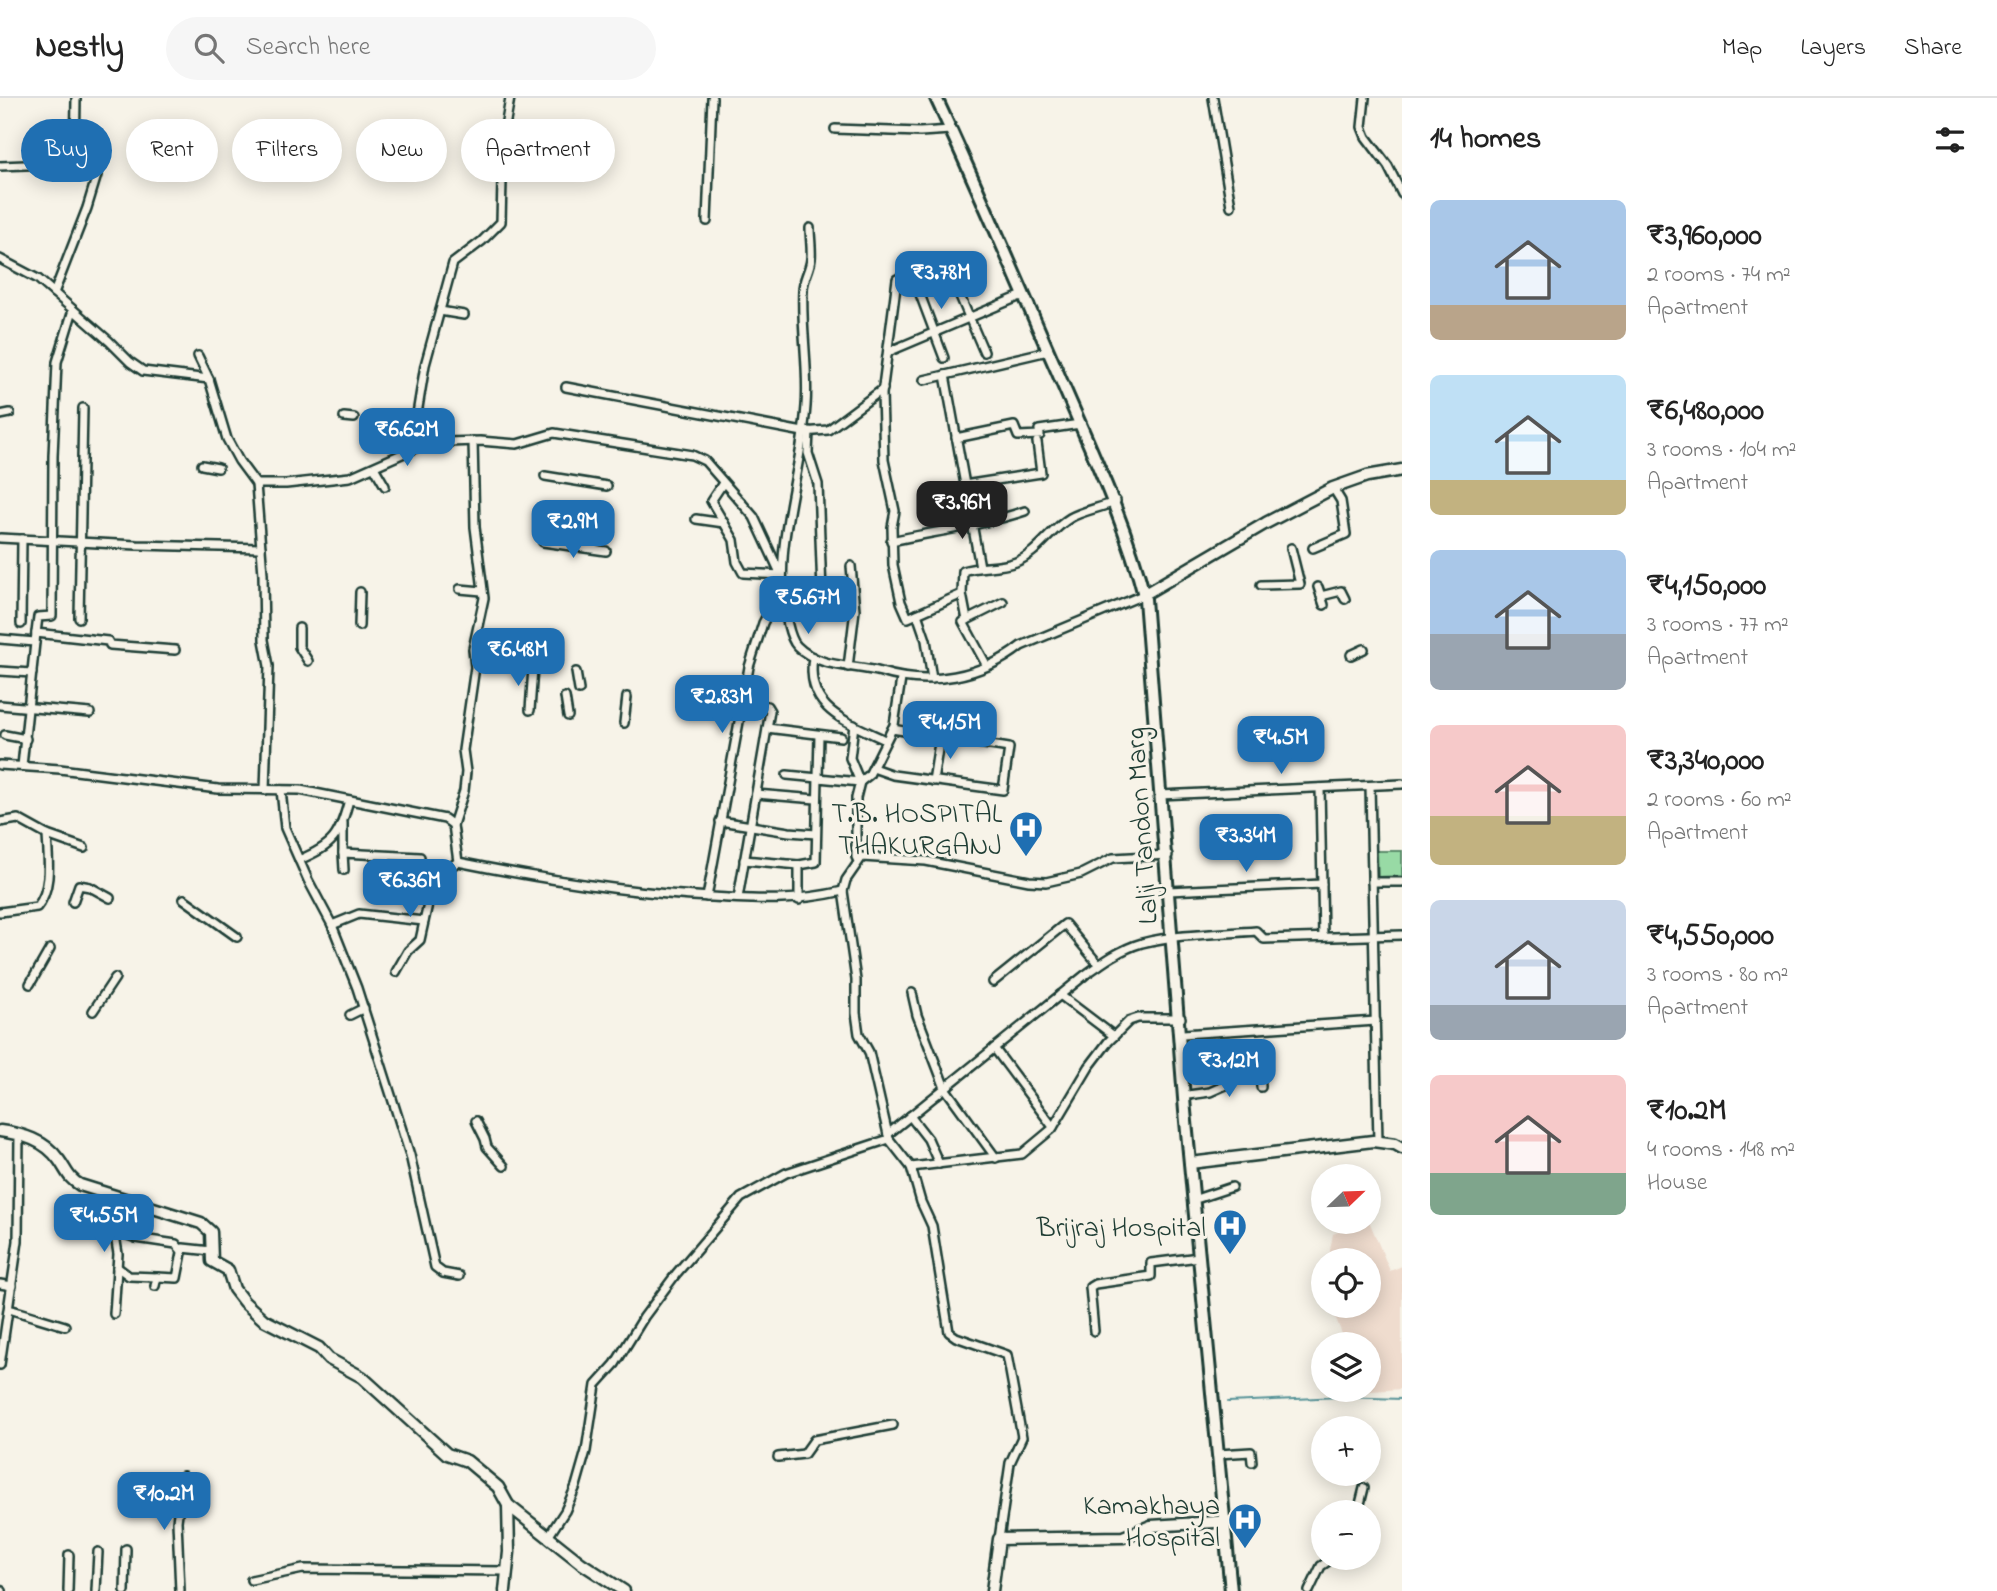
<!DOCTYPE html>
<html lang="en">
<head>
<meta charset="utf-8">
<style>
  :root { --surface:#fff; --page:#f6f6f6; --text:#222; --muted:#767676; --line:#e0e0e0; --accent:#1f6fb2 }
  body { margin:0; font-family:"Indie Flower",sans-serif; background:var(--page); color:var(--text); height:100vh; display:flex; flex-direction:column; font-size:26px; white-space:nowrap }
  * { box-sizing:border-box; margin:0 }
  p { font-size:23px; color:var(--muted) }
  .icon { flex:none; width:38px; height:38px; fill:none; stroke:currentColor; stroke-width:2; stroke-linecap:round; stroke-linejoin:round }
  .map { position:relative; flex:1; overflow:hidden }
  .details { display:flex; flex-direction:column; background:var(--surface); width:595px }
  .details>* { flex:none }
  .banner { position:absolute; left:21px; top:21px; width:665px; height:63px; display:flex; gap:14px }
  .needle { width:46px; rotate:67deg }
  .tools { position:absolute; left:1311px; top:1066px; display:grid; gap:14px }
  .tools a { display:grid; place-items:center; width:70px; height:70px; border-radius:50%; background:var(--surface); box-shadow:0 4px 18px #0003; font-size:35px }
  .price { position:absolute; translate:-50% -60px; padding:0 16px; border-radius:14px; background:var(--accent); color:#fff; font-size:23px; line-height:46px; filter:drop-shadow(0 2px 4px #0008) }
  .price::after { content:''; position:absolute; left:50%; top:42px; width:21px; height:16px; margin-left:-10px; background:inherit; clip-path:polygon(0 0,100% 0,50% 100%) }
  .price.active { background:#222; color:#fff }
  ul { padding:0; list-style:none }
  li { display:flex; align-items:center; gap:21px; height:175px; padding:0 28px }
  li span { display:grid; place-items:center; flex:none; width:196px; height:140px; border-radius:10px; color:#555 }
  li>.icon { margin-inline-start:auto }
  span .icon { width:84px; height:84px; fill:#fffc; stroke-width:1 }
  li b { font-size:30px }
  h2 { display:flex; justify-content:space-between; align-items:center; height:84px; padding:0 28px; font-size:30px }
  .chip { padding:0 24px; border-radius:32px; background:var(--surface); box-shadow:0 4px 18px #0003; font-size:24px; line-height:63px }
  .chip.active { background:var(--accent); color:#fff }
  header { display:flex; align-items:center; gap:42px; box-sizing:border-box; height:98px; padding:0 35px; background:var(--surface); border-bottom:2px solid var(--line) }
  header strong { font-size:33px }
  nav { display:flex; gap:38px; margin-inline-start:auto; font-size:24px }
  .search { width:490px; height:63px; background:var(--page); display:flex; align-items:center; gap:18px; box-sizing:border-box; padding:0 24px; border-radius:38px; color:var(--muted); font-size:26px }
  main { display:flex; flex:1; min-height:0 }
  .map>svg:first-child { display:block }
</style>
</head>
<body>
<header>
<strong>Nestly</strong>
<div class="search"><svg class="icon" aria-label="search" viewBox="0 0 24 24"><circle cx="10" cy="10" r="6"/><path d="M15 15l6 6"/></svg>Search here</div>
<nav><a>Map</a><a>Layers</a><a>Share</a></nav>
</header>
<main>
<div class="map">
<svg width="1402" height="1493" viewBox="0 0 1402 1493">
  <rect width="100%" height="100%" fill="#f7f3e8"/>
  <filter id="ink" filterUnits="userSpaceOnUse"><feTurbulence type="fractalNoise" baseFrequency=".0143" numOctaves="2"/><feDisplacementMap in="SourceGraphic" scale="14" xChannelSelector="R" yChannelSelector="G"/><feConvolveMatrix kernelMatrix="1 2 1 2 8 2 1 2 1" color-interpolation-filters="sRGB"/></filter>
  <g filter="url(#ink)">
    <path fill="#efdcce" d="M1369,1123L1390,1173L1402,1168V1291L1356,1294V1292H1368V1246H1346L1331,1208H1368V1162H1331L1330,1152L1333,1136Z"/>
    <path fill="#98daa5" stroke="#5c8c6c" stroke-width="2" d="M1377,753H1402V778L1378,779Z"/>
    <g fill="none" stroke-linecap="round" stroke-linejoin="round">
      <path stroke="#599499" stroke-width="2" d="M1228,1304L1340,1299L1402,1301"/>
      <g stroke="#1f3d34" stroke-width="12">
        <g id="street">
          <path d="M1213,0L1231,108"/>
          <path d="M1365,0L1362,29L1366,39L1388,68L1402,96"/>
          <path d="M835,31L920,34L951,32"/>
          <path d="M75,65L76,0"/>
          <path d="M0,68L101,64L87,110L54,195"/>
          <path d="M707,123L712,0"/>
          <path d="M810,130C810,140 812,151 811,161C810,172 803,181 803,192C801,231 809,269 806,308C801,381 771,451 787,523C789,531 791,542 797,548C820,571 852,566 881,574C929,589 982,579 1021,548L1143,497"/>
          <path d="M0,161L38,181L109,243L130,264L143,273L209,281L227,341L239,363L256,386L263,476L264,542L269,568L265,692"/>
          <path d="M912,175L944,260"/>
          <path d="M440,213L464,217"/>
          <path d="M888,254L1023,197"/>
          <path d="M198,258L209,281"/>
          <path d="M945,277L980,469"/>
          <path d="M924,282L1048,253"/>
          <path d="M566,289L803,334L828,332L883,291"/>
          <path d="M0,317L10,315"/>
          <path d="M344,319L354,320"/>
          <path d="M809,333L808,355L818,386L822,494"/>
          <path d="M956,340L1014,328L1018,338L1040,337L1039,332L1080,326"/>
          <path d="M420,348L417,316L425,267L453,165L482,143L501,124L503,41L510,0"/>
          <path d="M202,367L218,370"/>
          <path d="M374,369L385,388"/>
          <path d="M545,378L607,388"/>
          <path d="M256,386H286L350,379L420,348L446,344L480,343L517,346L554,335L692,357L705,363L754,419L781,477L743,475L737,464L734,442L711,403L723,385"/>
          <path d="M964,387L1041,375L1037,344"/>
          <path d="M545,412L610,423"/>
          <path d="M696,421L724,425"/>
          <path d="M0,440L137,447L261,450"/>
          <path d="M891,443C937,433 980,428 1025,413"/>
          <path d="M543,444L606,453"/>
          <path d="M1313,450L1346,436L1341,403L1333,390"/>
          <path d="M1261,487L1300,486L1291,450"/>
          <path d="M1318,489L1324,507"/>
          <path d="M460,491L482,493"/>
          <path d="M962,496L908,520L901,504L893,467L892,429L895,413L884,362L882,296L897,181L945,163L984,254"/>
          <path d="M1321,498L1341,493L1345,501"/>
          <path d="M917,516L926,542L932,581"/>
          <path d="M79,520L83,310"/>
          <path d="M967,522L962,496L963,473C980,467 998,471 1016,464C1038,455 1050,432 1070,420C1084,412 1102,410 1116,403"/>
          <path d="M21,526L22,441"/>
          <path d="M359,528L360,494"/>
          <path d="M299,530V549L308,563"/>
          <path d="M36,535L38,519L52,518L53,358L57,264L73,212"/>
          <path d="M0,541L35,544"/>
          <path d="M1351,557L1364,551"/>
          <path d="M813,559C805,612 846,623 885,642"/>
          <path d="M987,568L963,524L1003,504"/>
          <path d="M848,569L855,512L851,468"/>
          <path d="M0,573L32,575"/>
          <path d="M576,574L579,592"/>
          <path d="M565,599L568,618"/>
          <path d="M0,607L90,615"/>
          <path d="M530,612L533,570"/>
          <path d="M624,625L627,599"/>
          <path d="M854,627L850,660L860,684"/>
          <path d="M767,630L841,639"/>
          <path d="M5,637L26,641"/>
          <path d="M0,667L60,671L218,691L300,692L445,721L453,727L458,764C542,781 626,795 711,799C759,802 796,804 843,793"/>
          <path d="M22,668L36,535L108,543L110,547L175,552"/>
          <path d="M873,670L893,677L1003,692L1009,650L892,631"/>
          <path d="M787,677L860,684"/>
          <path d="M933,683L940,639"/>
          <path d="M1370,688L1378,1044"/>
          <path d="M1320,690L1323,839"/>
          <path d="M281,692L285,730L308,782L332,827L357,890L410,1057L435,1169L443,1175L459,1178"/>
          <path d="M756,696L816,701"/>
          <path d="M1160,697L1402,686"/>
          <path d="M720,723L789,734L816,736"/>
          <path d="M0,724L18,721L47,737L84,750"/>
          <path d="M343,725V755"/>
          <path d="M453,727L464,693L466,674L463,652L475,569L473,551L484,500L475,429L473,343"/>
          <path d="M1168,757L1113,760L1081,776L1046,784L1029,783L926,763L862,759L846,782L843,793L856,882V915L859,936L869,954L889,1041L911,1069L1022,1056L1052,1031L1089,969L1108,944L1129,923L1138,920H1181"/>
          <path d="M299,762C334,747 339,739 349,702"/>
          <path d="M744,762L799,767"/>
          <path d="M858,763L856,759V700L860,684L869,677L894,627L901,581"/>
          <path d="M344,772L343,755L420,759L419,770L450,769L458,764"/>
          <path d="M1372,784H1402"/>
          <path d="M1168,793L1322,786"/>
          <path d="M707,799L749,569L763,525L773,506L782,501"/>
          <path d="M738,800L770,613L767,608L743,603"/>
          <path d="M184,801L237,839"/>
          <path d="M799,802V767L816,764L819,637"/>
          <path d="M73,804L79,787L90,789L110,800"/>
          <path d="M0,814L37,809C53,790 48,760 47,737"/>
          <path d="M332,827L359,816L424,823"/>
          <path d="M396,874L408,853L420,842L436,770"/>
          <path d="M993,884L1065,826L1099,867"/>
          <path d="M30,886L50,851"/>
          <path d="M912,895L917,917L945,990L996,1060"/>
          <path d="M1060,897L1114,938"/>
          <path d="M93,913L115,880"/>
          <path d="M350,917L364,910"/>
          <path d="M1183,936L1376,923"/>
          <path d="M994,950L1053,1029"/>
          <path d="M1259,957L1261,989"/>
          <path d="M1188,997L1210,994L1228,986L1231,971L1260,969"/>
          <path d="M910,1018L928,1041L939,1066"/>
          <path d="M476,1023L485,1041L487,1049L504,1068"/>
          <path d="M888,1036L1085,877C1103,864 1121,851 1142,845C1178,836 1219,836 1256,833L1264,841L1402,837"/>
          <path d="M911,1069L921,1104L932,1128L949,1234L956,1239L1007,1257L1022,1339L1010,1365L999,1441"/>
          <path d="M1199,1100L1232,1089"/>
          <path d="M115,1119H124L125,1136L136,1140L176,1146L181,1152"/>
          <path d="M117,1169L129,1178L157,1179"/>
          <path d="M0,1186L12,1188"/>
          <path d="M155,1188L157,1179L177,1180L183,1150L211,1153"/>
          <path d="M9,1211L65,1228"/>
          <path d="M114,1216L118,1156L115,1137V1097"/>
          <path d="M1094,1233L1090,1189L1095,1186L1151,1178V1165L1199,1159"/>
          <path d="M0,1267L18,1143L19,1036"/>
          <path d="M1218,1356L1251,1354L1252,1364"/>
          <path d="M778,1359L804,1356L814,1342L893,1327"/>
          <path d="M1358,1414L1364,1390"/>
          <path d="M548,1439L565,1413L576,1388L586,1353L596,1287L615,1266L644,1219L676,1176L741,1100L786,1075L889,1041"/>
          <path d="M251,1482L303,1471L507,1473"/>
          <path d="M0,1492L2,1493"/>
          <path d="M68,1493L69,1457"/>
          <path d="M96,1493L98,1454"/>
          <path d="M125,1493L126,1451"/>
          <path d="M180,1493L177,1423L183,1378"/>
          <path d="M1309,1493L1321,1468L1333,1460"/>
        </g>
      </g>
      <g stroke="#1f3d34" stroke-width="15">
        <g id="secondary">
          <path d="M1143,497L1266,425L1333,390L1367,378L1402,372"/>
          <path d="M0,1033C22,1036 45,1042 59,1062C67,1073 68,1080 80,1087L201,1125L211,1134L212,1163L228,1172L234,1191L244,1204L264,1222L319,1250L329,1261L362,1279L447,1356L467,1363L498,1389L508,1407L581,1465L624,1493"/>
          <path d="M1190,1065L1373,1043L1395,1046L1402,1050"/>
          <path d="M505,1493L509,1454L508,1407"/>
          <path d="M992,1493L999,1441L1123,1439L1151,1428L1231,1423"/>
        </g>
      </g>
      <g stroke="#1f3d34" stroke-width="16">
        <path id="primary" d="M936,0C978,90 1017,182 1057,273C1089,348 1125,422 1145,501L1185,1013L1231,1493"/>
      </g>
      <use href="#street" stroke="#f7f3e8" stroke-width="7"/>
      <use href="#secondary" stroke="#f7f3e8" stroke-width="10"/>
      <use href="#primary" stroke="#f7f3e8" stroke-width="10"/>
    </g>
  </g>
  <defs>
    <g id="hospital-pin" transform="scale(1.75)"><path d="M0 17L-7.5 6A9.5 9.5 0 1 1 7.5 6Z" fill="#1f6fb2" stroke="#f7f3e8"/><path d="M-5-5h3v3.5h4V-5h3V5h-3V1.5h-4V5h-3Z" fill="#fff"/></g>
  </defs>
  <g fill-rule="evenodd">
    <use href="#hospital-pin" x="1026" y="730"/>
    <use href="#hospital-pin" x="1230" y="1128"/>
    <use href="#hospital-pin" x="1245" y="1422"/>
  </g>
  <g text-anchor="middle" stroke-width="6" stroke-linejoin="round" paint-order="stroke">
    <g font-size="28" fill="#1f3d34" stroke="#f7f3e8" text-anchor="end">
      <text x="1002" y="724">T.B. HOSPITAL<tspan x="1002" dy="32">THAKURGANJ</tspan></text>
      <text x="1206" y="1138">Brijraj Hospital</text>
      <text x="1220" y="1416">Kamakhaya<tspan x="1220" dy="32">Hospital</tspan></text>
    </g>
    <g font-size="28" fill="#1f3d34" stroke="#f7f3e8">
      <text transform="translate(1140 728) rotate(-94)" y="10">Lalji Tandon Marg</text>
    </g>
  </g>
</svg>
<div class="tools">
<a><svg class="needle" viewBox="-14 -14 28 28"><path d="M0-13l5 13h-10z" fill="#e53935"/><path d="M0 13l5-13h-10z" fill="#767676"/></svg></a>
<a><svg class="icon" aria-label="locate" viewBox="0 0 24 24"><circle cx="12" cy="12" r="6"/><path d="M12 2v4M12 18v4M2 12h4M18 12h4"/></svg></a>
<a><svg class="icon" aria-label="layers" viewBox="0 0 24 24"><path d="M12 4l9 5-9 5-9-5zM3 14l9 5 9-5"/></svg></a>
<a>+</a>
<a>−</a>
</div>
<b class="price" style="left:941px;top:213px">₹3.78M</b>
<b class="price" style="left:407px;top:370px">₹6.62M</b>
<b class="price active" style="left:962px;top:443px">₹3.96M</b>
<b class="price" style="left:573px;top:462px">₹2.9M</b>
<b class="price" style="left:808px;top:538px">₹5.67M</b>
<b class="price" style="left:518px;top:590px">₹6.48M</b>
<b class="price" style="left:722px;top:637px">₹2.83M</b>
<b class="price" style="left:950px;top:663px">₹4.15M</b>
<b class="price" style="left:1281px;top:678px">₹4.5M</b>
<b class="price" style="left:1246px;top:776px">₹3.34M</b>
<b class="price" style="left:410px;top:821px">₹6.36M</b>
<b class="price" style="left:1229px;top:1001px">₹3.12M</b>
<b class="price" style="left:104px;top:1156px">₹4.55M</b>
<b class="price" style="left:164px;top:1434px">₹10.2M</b>
<div class="banner">
<a class="chip active">Buy</a>
<a class="chip">Rent</a>
<a class="chip">Filters</a>
<a class="chip">New</a>
<a class="chip">Apartment</a>
</div>
</div>
<section class="details">
<h2>14 homes<svg class="icon" aria-label="filters" viewBox="0 0 24 24"><path d="M4 7h16M4 17h16"/><circle cx="9" cy="7" r="2"/><circle cx="15" cy="17" r="2"/></svg></h2>
<ul>
<li><span style="background:linear-gradient(#a9c7e8 75%,#b9a48a 0)"><svg class="icon" aria-label="home" viewBox="0 0 24 24"><path d="M3 11l9-7 9 7M6 9v11h12V9"/></svg></span><div><b>₹3,960,000</b><p>2 rooms · 74 m²</p><p>Apartment</p></div></li>
<li><span style="background:linear-gradient(#bfe0f5 75%,#c2b280 0)"><svg class="icon" aria-label="home" viewBox="0 0 24 24"><path d="M3 11l9-7 9 7M6 9v11h12V9"/></svg></span><div><b>₹6,480,000</b><p>3 rooms · 104 m²</p><p>Apartment</p></div></li>
<li><span style="background:linear-gradient(#a9c7e8 60%,#9aa5b1 0)"><svg class="icon" aria-label="home" viewBox="0 0 24 24"><path d="M3 11l9-7 9 7M6 9v11h12V9"/></svg></span><div><b>₹4,150,000</b><p>3 rooms · 77 m²</p><p>Apartment</p></div></li>
<li><span style="background:linear-gradient(#f6c9c9 65%,#c2b280 0)"><svg class="icon" aria-label="home" viewBox="0 0 24 24"><path d="M3 11l9-7 9 7M6 9v11h12V9"/></svg></span><div><b>₹3,340,000</b><p>2 rooms · 60 m²</p><p>Apartment</p></div></li>
<li><span style="background:linear-gradient(#c9d6e8 75%,#9aa5b1 0)"><svg class="icon" aria-label="home" viewBox="0 0 24 24"><path d="M3 11l9-7 9 7M6 9v11h12V9"/></svg></span><div><b>₹4,550,000</b><p>3 rooms · 80 m²</p><p>Apartment</p></div></li>
<li><span style="background:linear-gradient(#f6c9c9 70%,#7fa58c 0)"><svg class="icon" aria-label="home" viewBox="0 0 24 24"><path d="M3 11l9-7 9 7M6 9v11h12V9"/></svg></span><div><b>₹10.2M</b><p>4 rooms · 148 m²</p><p>House</p></div></li>
</ul>
</section>
</main>
</body>
</html>
